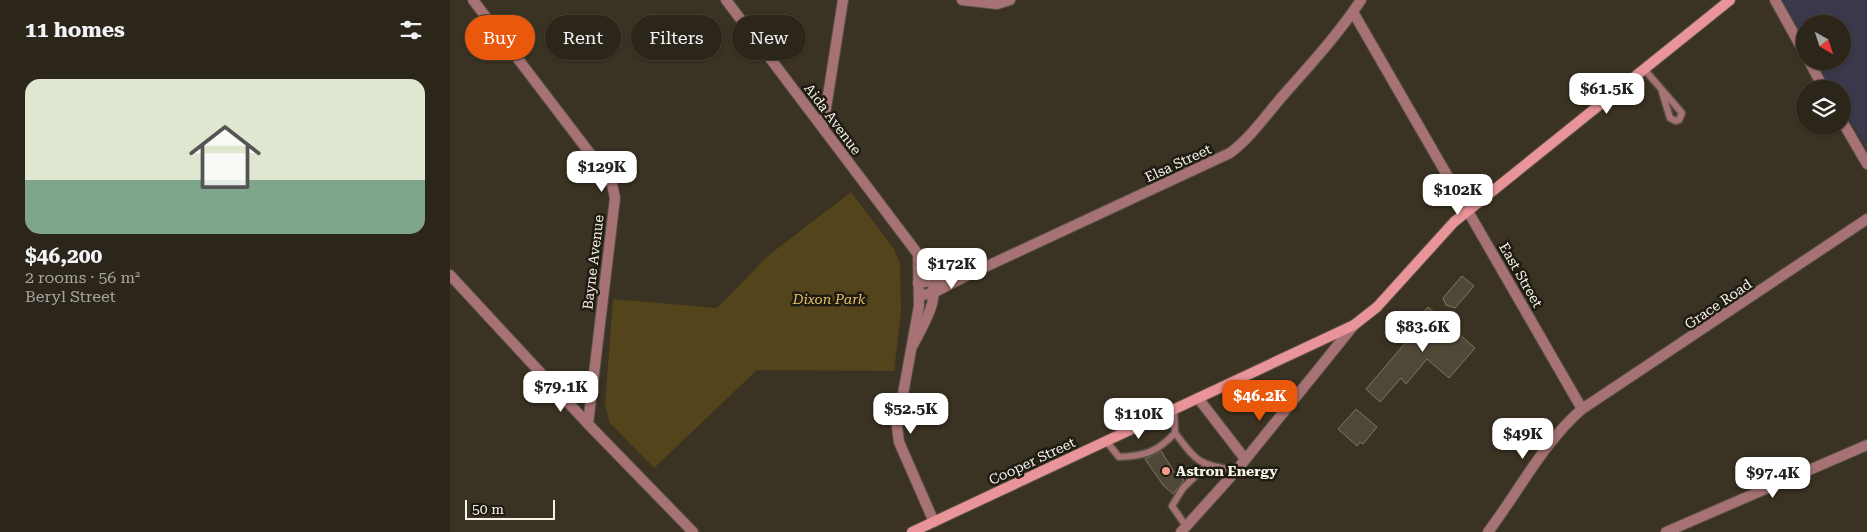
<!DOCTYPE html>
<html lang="en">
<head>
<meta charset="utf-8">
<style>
  :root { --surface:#2c261a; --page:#342e23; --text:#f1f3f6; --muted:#a6a5a2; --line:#484339; --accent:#ea580c }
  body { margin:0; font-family:"Roboto Serif",serif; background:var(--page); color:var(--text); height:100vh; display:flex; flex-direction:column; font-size:19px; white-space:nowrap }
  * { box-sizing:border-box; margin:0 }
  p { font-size:16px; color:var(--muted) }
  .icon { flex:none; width:28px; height:28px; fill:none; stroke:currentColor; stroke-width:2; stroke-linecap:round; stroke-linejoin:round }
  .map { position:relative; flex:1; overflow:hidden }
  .panel { display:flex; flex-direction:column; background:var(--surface); width:450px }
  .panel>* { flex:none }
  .guide { position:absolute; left:15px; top:15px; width:475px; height:45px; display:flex; gap:10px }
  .needle { width:32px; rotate:141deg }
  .controls { position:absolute; left:1346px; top:15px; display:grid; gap:10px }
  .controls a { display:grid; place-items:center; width:55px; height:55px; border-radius:50%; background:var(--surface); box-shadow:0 1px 4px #0004,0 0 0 1px var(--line); font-size:25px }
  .scale { position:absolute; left:15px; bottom:12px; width:90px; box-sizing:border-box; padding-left:5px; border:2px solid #f8f3e9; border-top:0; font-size:14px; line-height:18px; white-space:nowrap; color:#f8f3e9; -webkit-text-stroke:4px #1e1b13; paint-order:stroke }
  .price { position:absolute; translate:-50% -42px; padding:0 11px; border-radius:10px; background:#fff; color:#222; font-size:16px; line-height:32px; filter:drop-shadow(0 1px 2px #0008) }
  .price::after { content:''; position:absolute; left:50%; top:30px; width:15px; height:11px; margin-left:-8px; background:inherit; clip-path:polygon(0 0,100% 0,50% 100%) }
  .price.on { background:var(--accent); color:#fff }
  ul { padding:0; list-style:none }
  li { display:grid; align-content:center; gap:10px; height:265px; padding:0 25px }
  li span { display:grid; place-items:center; height:155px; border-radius:15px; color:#555 }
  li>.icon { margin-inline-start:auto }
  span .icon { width:90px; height:90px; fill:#fffc; stroke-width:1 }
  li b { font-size:21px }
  h2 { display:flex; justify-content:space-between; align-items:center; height:60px; padding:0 25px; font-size:21px }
  .chip { padding:0 18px; border-radius:22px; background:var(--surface); box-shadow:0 1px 4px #0004,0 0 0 1px var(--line); font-size:18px; line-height:45px }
  .chip.on { background:var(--accent); color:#fff }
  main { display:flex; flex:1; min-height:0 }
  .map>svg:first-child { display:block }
</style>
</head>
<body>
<main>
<section class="panel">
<h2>11 homes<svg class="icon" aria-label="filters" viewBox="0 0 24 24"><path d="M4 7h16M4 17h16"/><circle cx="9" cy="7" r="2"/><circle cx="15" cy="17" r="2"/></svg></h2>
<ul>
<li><span style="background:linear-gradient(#dfe7d0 65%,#7fa58c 0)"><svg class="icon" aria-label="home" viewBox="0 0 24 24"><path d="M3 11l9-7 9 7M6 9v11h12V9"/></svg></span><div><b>$46,200</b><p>2 rooms · 56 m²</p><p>Beryl Street</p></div></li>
</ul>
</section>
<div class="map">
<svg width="1417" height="532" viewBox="0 0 1417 532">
  <rect width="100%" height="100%" fill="#3a3222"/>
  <path fill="#3a384a" d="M1328,0H1417V150L1393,109L1392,89H1381L1365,61H1392V24H1355V45Z"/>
  <path fill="#54441c" d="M401,192L444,249L450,263L451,313L444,371L307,370L204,468L160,423L155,406L163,299L267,308L319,255Z"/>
  <g fill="#504837" stroke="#807865">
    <path d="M1012,276L1024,286L1005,308L996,305L993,298Z"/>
    <path d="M978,307L1025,348L999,378L977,359L956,384L951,378L930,402L916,389L957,341L952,337Z"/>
    <path d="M906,409L927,427L913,444L910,442L907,446L888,429Z"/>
    <path d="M711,451L725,473L734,480L723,494L713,485L695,459Z"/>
  </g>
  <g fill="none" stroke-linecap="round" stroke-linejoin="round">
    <g stroke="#585142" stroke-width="9">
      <g id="lane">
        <path d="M1194,69L1232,113L1229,120L1226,121L1220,118L1212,92"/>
        <path d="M725,433C749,464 747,463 786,471"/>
        <path d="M656,441L669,457C695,456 707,452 725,433L724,409"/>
        <path d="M736,526L722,506L733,488L757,465"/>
      </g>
    </g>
    <g stroke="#585142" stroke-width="12">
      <g id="street">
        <path d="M23,0L155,173L162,184L165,198L138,424"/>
        <path d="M276,0L480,270C491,300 476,319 463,345"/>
        <path d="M512,0L547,4L560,0"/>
        <path d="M1325,0L1355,54"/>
        <path d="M903,12L1132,409"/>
        <path d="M1359,61L1374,89"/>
        <path d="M1392,121L1417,164"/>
        <path d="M373,127L393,0"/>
        <path d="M468,255L469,306L447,427L449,442L484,522"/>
        <path d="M0,275L138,424L243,532"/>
        <path d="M468,283L512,276"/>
        <path d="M470,296L485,292L518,275L780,153C799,139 814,118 830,99C858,67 887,36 911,0"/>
        <path d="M748,398L795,459"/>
        <path d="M731,532L786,471L904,325"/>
        <path d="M1038,532C1069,491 1093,443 1132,409L1417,219"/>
        <path d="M1216,532L1417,445"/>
      </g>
    </g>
    <g stroke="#585142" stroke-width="12">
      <path id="secondary" d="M462,532L904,325L927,307L1004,222L1280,0"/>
    </g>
    <use href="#lane" stroke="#a77275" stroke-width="6"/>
    <use href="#street" stroke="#a77275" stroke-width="10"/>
    <use href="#secondary" stroke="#e89499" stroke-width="10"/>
  </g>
  <circle fill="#f49d8d" stroke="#1e1b13" stroke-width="2" cx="716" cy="471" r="5"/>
  <g text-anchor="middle" stroke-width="5" stroke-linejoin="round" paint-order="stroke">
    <g font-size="14" fill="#f8f3e9" stroke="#1e1b13">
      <text transform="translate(383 119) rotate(53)" y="5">Aida Avenue</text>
      <text transform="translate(728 163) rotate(-25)" y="5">Elsa Street</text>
      <text transform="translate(143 262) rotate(-83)" y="5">Bayne Avenue</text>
      <text transform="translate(1071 275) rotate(60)" y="5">East Street</text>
      <text transform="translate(1268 304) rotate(-34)" y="5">Grace Road</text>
      <text transform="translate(582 461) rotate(-25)" y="5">Cooper Street</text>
    </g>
    <g font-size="14" font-style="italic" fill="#e7c064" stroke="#1e1b13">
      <text x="379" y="304">Dixon Park</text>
    </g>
    <g font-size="14" font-weight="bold" fill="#f8f3e9" stroke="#1e1b13" text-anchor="start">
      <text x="726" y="476">Astron Energy</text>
    </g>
  </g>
</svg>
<div class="controls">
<a><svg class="needle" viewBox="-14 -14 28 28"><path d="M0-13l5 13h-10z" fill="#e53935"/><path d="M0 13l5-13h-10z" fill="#a6a5a2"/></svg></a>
<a><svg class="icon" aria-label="layers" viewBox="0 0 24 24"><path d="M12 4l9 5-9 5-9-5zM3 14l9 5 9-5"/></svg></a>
</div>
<div class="scale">50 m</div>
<b class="price" style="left:1157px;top:115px">$61.5K</b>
<b class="price" style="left:152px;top:193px">$129K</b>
<b class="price" style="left:1008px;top:216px">$102K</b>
<b class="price" style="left:502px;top:290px">$172K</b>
<b class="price" style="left:973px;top:353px">$83.6K</b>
<b class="price" style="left:111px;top:413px">$79.1K</b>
<b class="price on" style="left:810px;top:422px">$46.2K</b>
<b class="price" style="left:461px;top:435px">$52.5K</b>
<b class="price" style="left:689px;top:440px">$110K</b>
<b class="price" style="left:1073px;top:460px">$49K</b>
<b class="price" style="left:1323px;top:499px">$97.4K</b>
<div class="guide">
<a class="chip on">Buy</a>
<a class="chip">Rent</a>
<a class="chip">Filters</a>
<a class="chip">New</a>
</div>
</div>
</main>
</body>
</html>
